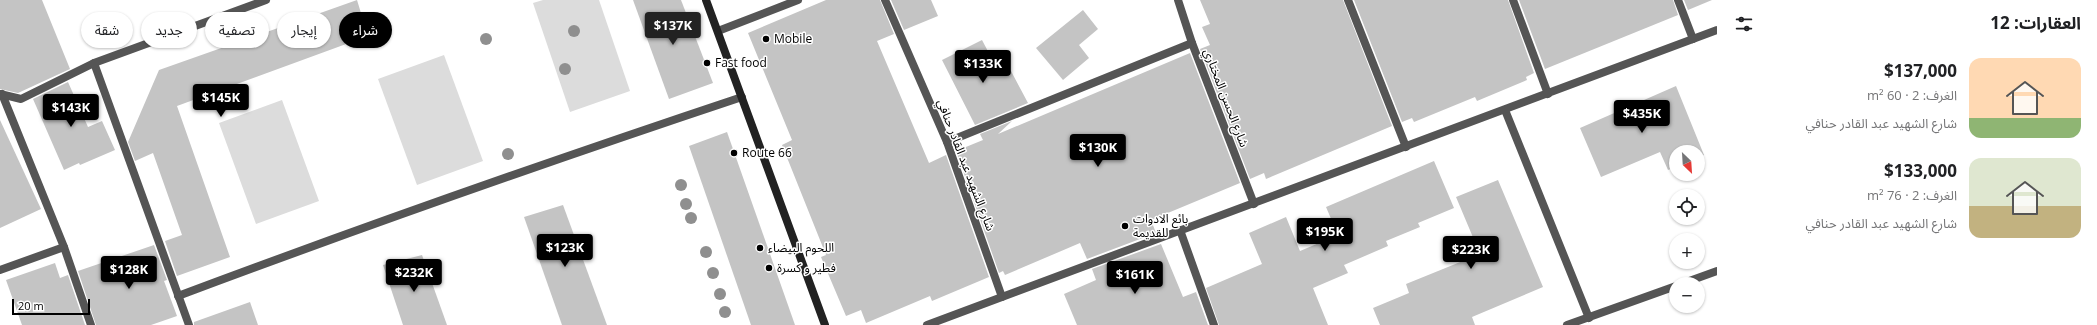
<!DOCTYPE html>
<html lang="ar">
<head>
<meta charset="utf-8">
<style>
  :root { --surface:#fff; --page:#f6f6f6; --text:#202124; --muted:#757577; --accent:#000 }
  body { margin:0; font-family:"Open Sans","Noto Sans Arabic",sans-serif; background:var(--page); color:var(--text); direction:rtl; height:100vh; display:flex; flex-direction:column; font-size:15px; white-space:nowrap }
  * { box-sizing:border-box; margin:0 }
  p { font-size:13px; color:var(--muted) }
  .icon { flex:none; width:22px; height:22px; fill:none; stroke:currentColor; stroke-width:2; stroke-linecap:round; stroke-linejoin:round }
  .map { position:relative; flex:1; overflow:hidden; direction:ltr }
  .side { display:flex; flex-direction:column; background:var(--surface); width:380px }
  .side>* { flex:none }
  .hud { position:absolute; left:12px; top:12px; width:380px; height:36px; direction:rtl; display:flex; gap:8px }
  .needle { width:26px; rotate:155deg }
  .controls { position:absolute; left:1669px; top:145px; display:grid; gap:8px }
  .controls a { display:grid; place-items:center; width:36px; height:36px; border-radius:50%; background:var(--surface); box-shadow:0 1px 3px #0004; font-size:20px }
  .scale { position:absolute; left:12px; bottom:10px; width:78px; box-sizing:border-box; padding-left:4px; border:2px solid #000; border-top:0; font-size:11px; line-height:14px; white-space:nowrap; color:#000; -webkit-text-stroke:3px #fff; paint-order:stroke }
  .price { position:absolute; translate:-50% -34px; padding:0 9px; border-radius:4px; background:var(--accent); color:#fff; font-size:13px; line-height:26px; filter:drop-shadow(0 1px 2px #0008) }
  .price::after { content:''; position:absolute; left:50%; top:24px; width:12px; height:9px; margin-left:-6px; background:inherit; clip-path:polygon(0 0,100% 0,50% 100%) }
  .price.selected { background:#222; color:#fff }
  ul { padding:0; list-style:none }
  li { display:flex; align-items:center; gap:12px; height:100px; padding:0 16px }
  li span { display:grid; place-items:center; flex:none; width:112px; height:80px; border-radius:12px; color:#555 }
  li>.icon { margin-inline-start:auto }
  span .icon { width:48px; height:48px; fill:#fffc; stroke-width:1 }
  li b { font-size:17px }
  h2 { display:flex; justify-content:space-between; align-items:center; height:48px; padding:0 16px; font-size:17px }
  .chip { padding:0 14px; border-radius:18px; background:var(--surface); box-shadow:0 1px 3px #0004; font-size:14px; line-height:36px }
  .chip.selected { background:var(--accent); color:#fff }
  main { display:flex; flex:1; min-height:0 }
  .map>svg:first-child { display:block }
</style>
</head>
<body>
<main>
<section class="side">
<h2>العقارات: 12<svg class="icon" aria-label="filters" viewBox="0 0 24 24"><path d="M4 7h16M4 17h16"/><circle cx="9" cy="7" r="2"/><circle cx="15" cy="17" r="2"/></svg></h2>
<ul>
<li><span style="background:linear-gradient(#ffd9b3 75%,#8fb573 0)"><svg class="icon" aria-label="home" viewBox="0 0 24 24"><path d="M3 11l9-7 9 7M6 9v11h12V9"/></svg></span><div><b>$137,000</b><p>الغرف: 2 · 60 m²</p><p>شارع الشهيد عبد القادر حنافي</p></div></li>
<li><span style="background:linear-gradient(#dfe7d0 60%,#c2b280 0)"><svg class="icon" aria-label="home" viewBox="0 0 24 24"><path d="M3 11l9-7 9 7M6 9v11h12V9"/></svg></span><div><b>$133,000</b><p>الغرف: 2 · 76 m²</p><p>شارع الشهيد عبد القادر حنافي</p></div></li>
</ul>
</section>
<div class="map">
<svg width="1717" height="325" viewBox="0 0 1717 325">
  <rect width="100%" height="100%" fill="#fff"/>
  <g fill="#dcdcdc">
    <path d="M543,0H599L630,91L570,112L533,3Z"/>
    <path d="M444,55L483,161L417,185L378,79Z"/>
    <path d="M282,100L319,201L256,224L219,123Z"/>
  </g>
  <g fill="#c4c4c4">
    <path d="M0,0H42L70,69L18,93L0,89Z"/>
    <path d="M357,0L368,36L177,106L230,257L177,276L165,241L182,235L153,153L135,161L128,142L159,70Z"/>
    <path d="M633,0H681L713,83L669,99Z"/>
    <path d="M826,0H880L894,34L877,41L929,163L946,155L989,277L932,301L930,296L866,323L861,310L846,316L821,257L826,255L782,145L792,140L748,33Z"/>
    <path d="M891,0H931L938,16L904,30Z"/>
    <path d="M1200,0H1343L1392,126L1266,179L1264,173L1250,179L1200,49L1210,45L1202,27L1210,24Z"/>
    <path d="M1354,0H1508L1534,73L1526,77L1527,80L1477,101L1475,97L1414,122L1412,118L1402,122Z"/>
    <path d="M1519,0H1673L1678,15L1545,69Z"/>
    <path d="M1684,0H1712L1688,10Z"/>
    <path d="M1083,10L1098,29L1079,45L1089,58L1063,80L1036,48Z"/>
    <path d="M982,40L1001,76L1011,71L1028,103L975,125L942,60Z"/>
    <path d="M1190,53L1240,183L1151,220L1156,233L1087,259L1080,243L1005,275L1003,271L999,273L956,151L983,140L980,134L1012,121L998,134Z"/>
    <path d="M68,82L88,127L102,121L115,150L80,165L79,163L64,170L33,99Z"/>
    <path d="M1676,86L1704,155L1698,158V152H1676V167L1668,170L1660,152L1601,177L1580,128Z"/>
    <path d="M0,120L41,209L0,228Z"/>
    <path d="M727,132L795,325H751L689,146Z"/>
    <path d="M1434,161L1454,208L1418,223L1420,227L1386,241L1388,246L1344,265L1348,273L1313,288L1328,325H1219L1206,288L1262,264L1249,233L1286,217L1300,251L1338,235L1326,207Z"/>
    <path d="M1498,180L1543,287L1472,317L1475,325H1380L1373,308L1409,293L1406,284L1480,254L1456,197Z"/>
    <path d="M563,205L607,325H562L524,217Z"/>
    <path d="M1161,244L1183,297L1196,292L1208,325H1077L1064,294L1096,280L1092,269Z"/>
    <path d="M154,245L167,280L164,281L177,316L151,325H96L78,271Z"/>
    <path d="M422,255L447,325H403L383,265Z"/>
    <path d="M55,263L60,278L68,275L85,325H22L6,280Z"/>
    <path d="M250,302L258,325H194V322Z"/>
  </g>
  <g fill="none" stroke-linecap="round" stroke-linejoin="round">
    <g stroke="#555" stroke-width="8">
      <path d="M94,63L189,325"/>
      <path d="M64,247L91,325"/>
      <path d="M0,270L64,247L2,94"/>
      <path d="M178,296C365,226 553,160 742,97"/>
    </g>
    <g stroke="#555" stroke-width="8">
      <path d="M885,0L947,142L1002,297"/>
      <path d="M1178,0L1192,43L1254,204"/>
      <path d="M1348,0L1406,147"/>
      <path d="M1513,0L1548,94"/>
      <path d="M1678,0L1693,39"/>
      <path d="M718,31L798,0"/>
      <path d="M0,94L21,99L94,63L266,0"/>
      <path d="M1505,110L1589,318"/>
      <path d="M947,142L1192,43"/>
      <path d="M1180,230L1214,325"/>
      <path d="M1681,284L1717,271"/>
      <path d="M927,325L1717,30"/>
      <path d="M1567,325L1676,286"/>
    </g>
    <path stroke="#222" stroke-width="8" d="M706,0L825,325"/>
  </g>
  <g fill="#8f8f8f">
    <circle cx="574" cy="31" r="6"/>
    <circle cx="486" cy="39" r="6"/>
    <circle cx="565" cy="69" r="6"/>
    <circle cx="508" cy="154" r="6"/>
    <circle cx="681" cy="185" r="6"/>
    <circle cx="686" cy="204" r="6"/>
    <circle cx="691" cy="218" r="6"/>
    <circle cx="706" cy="252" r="6"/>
    <circle cx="713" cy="273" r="6"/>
    <circle cx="720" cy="294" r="6"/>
    <circle cx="725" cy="312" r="6"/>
  </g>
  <g fill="#000" stroke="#fff" stroke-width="1.5">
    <circle cx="766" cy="39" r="4"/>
    <circle cx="707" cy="63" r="4"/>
    <circle cx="734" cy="153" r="4"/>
    <circle cx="1125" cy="226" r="4"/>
    <circle cx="760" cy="248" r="4"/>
    <circle cx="769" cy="268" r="4"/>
  </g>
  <g text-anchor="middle" stroke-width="3" stroke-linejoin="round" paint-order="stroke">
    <g font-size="12" fill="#000" stroke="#fff" text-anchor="start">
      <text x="774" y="43">Mobile</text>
      <text x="715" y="67">Fast food</text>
      <text x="742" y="157">Route 66</text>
      <text x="1133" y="223">بائع الادوات<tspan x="1133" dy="14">للقديمة</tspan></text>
      <text x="768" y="252">اللحوم البيضاء</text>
      <text x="777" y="272">فطير و كسرة</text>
    </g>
    <g font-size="12" fill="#000" stroke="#fff">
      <text transform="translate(1226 98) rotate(69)" y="4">شارع الحسن المختاري</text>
      <text transform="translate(966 165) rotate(69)" y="4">شارع الشهيد عبد القادر حنافي</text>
    </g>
  </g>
</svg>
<div class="controls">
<a><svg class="needle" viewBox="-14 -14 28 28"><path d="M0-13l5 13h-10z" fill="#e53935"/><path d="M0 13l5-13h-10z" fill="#757577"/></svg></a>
<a><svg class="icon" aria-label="locate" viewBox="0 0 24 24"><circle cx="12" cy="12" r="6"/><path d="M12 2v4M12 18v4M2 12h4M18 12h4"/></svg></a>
<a>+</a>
<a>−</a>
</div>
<div class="scale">20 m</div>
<b class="price selected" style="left:673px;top:46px">$137K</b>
<b class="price" style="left:983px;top:84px">$133K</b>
<b class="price" style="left:221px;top:118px">$145K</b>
<b class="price" style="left:71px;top:128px">$143K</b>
<b class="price" style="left:1642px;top:134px">$435K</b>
<b class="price" style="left:1098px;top:168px">$130K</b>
<b class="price" style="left:1325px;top:252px">$195K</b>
<b class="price" style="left:565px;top:268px">$123K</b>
<b class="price" style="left:1471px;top:270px">$223K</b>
<b class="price" style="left:129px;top:290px">$128K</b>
<b class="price" style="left:414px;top:293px">$232K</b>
<b class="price" style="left:1135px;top:295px">$161K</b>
<div class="hud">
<a class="chip selected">شراء</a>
<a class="chip">إيجار</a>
<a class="chip">تصفية</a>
<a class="chip">جديد</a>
<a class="chip">شقة</a>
</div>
</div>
</main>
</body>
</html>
